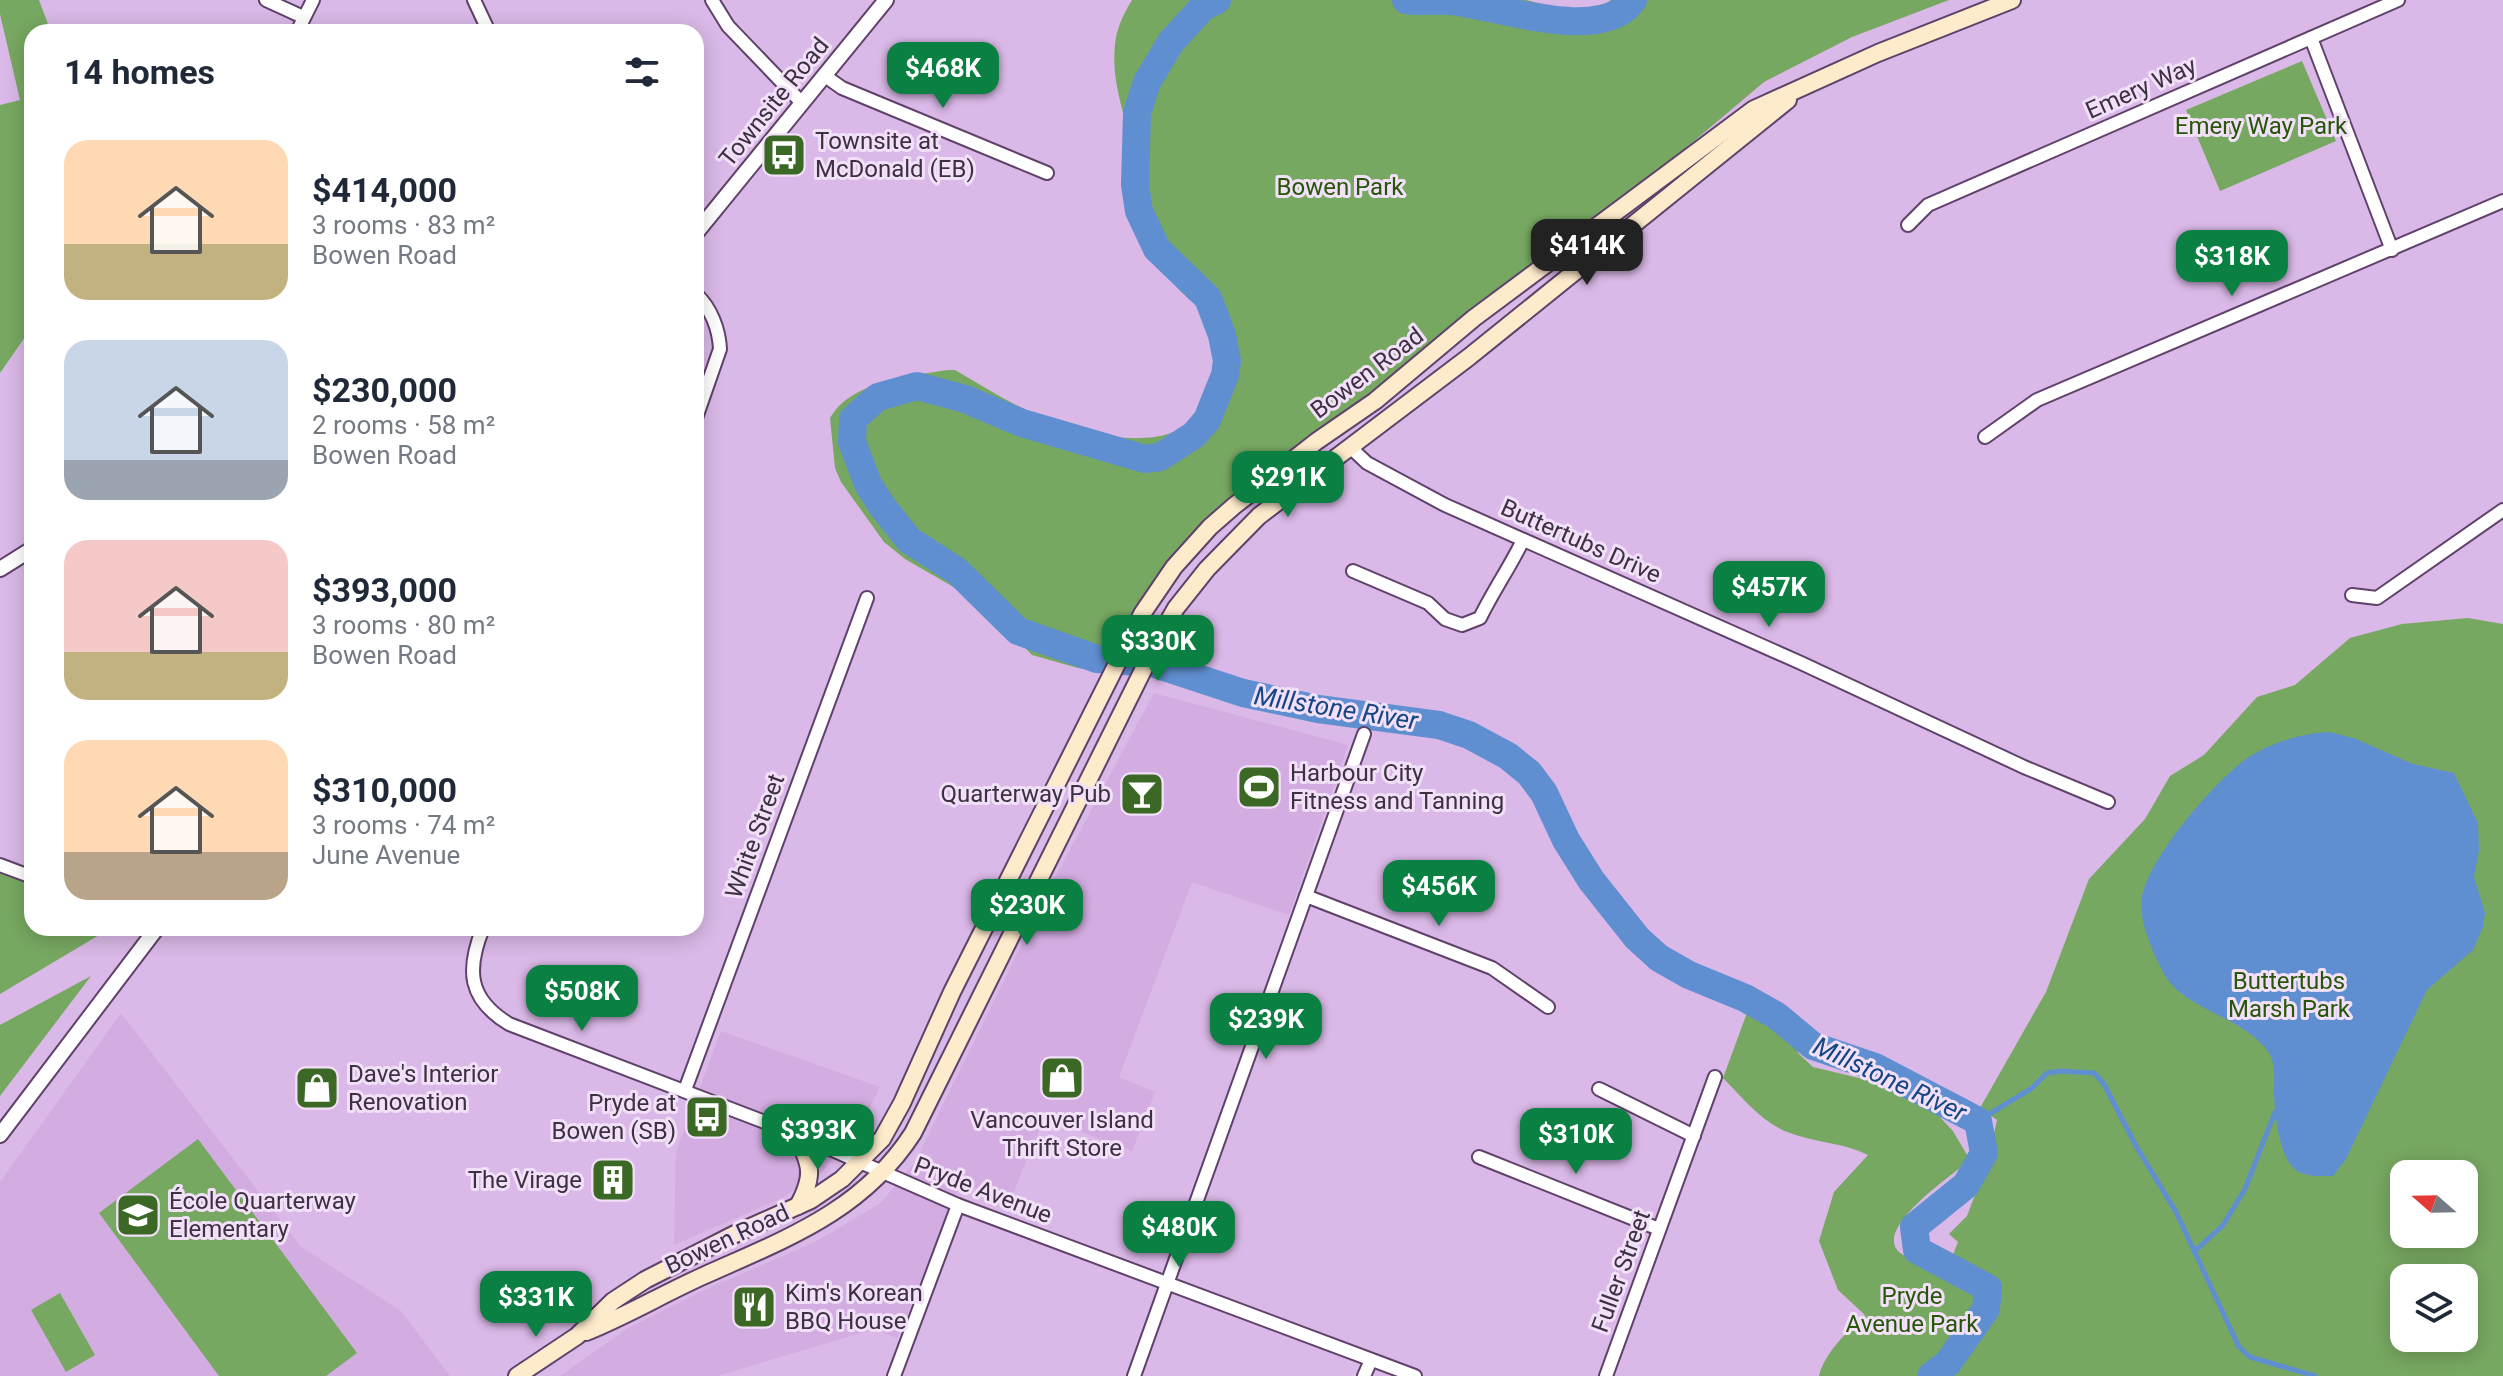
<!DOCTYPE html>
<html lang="en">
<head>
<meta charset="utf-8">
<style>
  :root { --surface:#fff; --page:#f6f6f7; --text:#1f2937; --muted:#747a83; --accent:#0b8043 }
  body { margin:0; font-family:Roboto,sans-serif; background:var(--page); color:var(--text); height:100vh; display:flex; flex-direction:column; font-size:30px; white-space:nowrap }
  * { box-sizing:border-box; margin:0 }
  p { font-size:26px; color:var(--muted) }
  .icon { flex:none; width:44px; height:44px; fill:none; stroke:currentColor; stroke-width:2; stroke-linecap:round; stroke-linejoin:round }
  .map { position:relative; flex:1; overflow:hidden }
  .side { position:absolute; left:24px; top:24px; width:680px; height:912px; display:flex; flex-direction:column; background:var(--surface); border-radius:24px; box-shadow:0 4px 20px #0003 }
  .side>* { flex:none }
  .needle { width:52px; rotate:290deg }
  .controls { position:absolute; left:2390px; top:1160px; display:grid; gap:16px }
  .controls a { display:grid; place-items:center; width:88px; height:88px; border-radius:16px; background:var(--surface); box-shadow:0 4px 20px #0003; font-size:40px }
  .price { position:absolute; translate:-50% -68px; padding:0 18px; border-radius:16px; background:var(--accent); color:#fff; font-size:26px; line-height:52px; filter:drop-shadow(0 2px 4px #0008) }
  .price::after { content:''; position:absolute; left:50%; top:48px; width:24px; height:18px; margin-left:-12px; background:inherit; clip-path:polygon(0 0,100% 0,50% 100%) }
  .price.active { background:#222; color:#fff }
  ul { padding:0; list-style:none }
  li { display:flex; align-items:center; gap:24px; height:200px; padding:0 40px }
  li span { display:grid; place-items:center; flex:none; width:224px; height:160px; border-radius:24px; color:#555 }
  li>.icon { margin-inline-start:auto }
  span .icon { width:96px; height:96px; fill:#fffc; stroke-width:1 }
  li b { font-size:34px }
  h2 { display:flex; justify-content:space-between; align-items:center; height:96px; padding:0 40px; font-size:34px }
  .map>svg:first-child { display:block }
</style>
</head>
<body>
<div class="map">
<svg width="2503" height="1376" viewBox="0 0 2503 1376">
  <rect width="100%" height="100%" fill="#dab8e7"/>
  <g fill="#d3ace2">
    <path d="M1154,693L1348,745L1289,915L1192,882L1119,1077L1155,1092L1132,1151L1044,1118L1010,1201L961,1183L897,1338L874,1329L717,1376H560L628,1328L700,1292L815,1242L881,1203L915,1162L1047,893Z"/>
    <path d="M121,1013L301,1247L401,1311L450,1376H0V1182Z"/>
    <path d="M721,1031L880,1087L862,1123L822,1172L782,1198L674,1245L676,1152Z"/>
  </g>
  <g fill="#77a861" fill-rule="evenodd">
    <path d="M0,0H39L51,32H32V327L0,373V105L20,100L0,14Z"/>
    <path d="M1132,0H1526L1559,8L1594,11L1611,0H1949L1852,37L1764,82L1642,185L1234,509L1128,633L1113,673L1078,668L1032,655L1004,626L969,596L905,559L884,542L841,482L835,468L830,418C851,381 910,376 948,370H955C983,386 1010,404 1040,416C1087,436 1167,456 1205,411C1215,400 1230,378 1227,363C1225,346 1212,322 1200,309C1190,299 1178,291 1171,279C1157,257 1144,226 1139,200C1136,182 1136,164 1132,146C1124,113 1111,80 1115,45C1116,29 1124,13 1132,0Z"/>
    <path d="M2302,61L2336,141L2220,191L2186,110Z"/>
    <path d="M2468,618L2503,624V1376H1819C1825,1352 1847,1332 1865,1315L1838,1290L1819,1241L1834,1192L1868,1155C1842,1142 1816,1143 1790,1133C1763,1124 1743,1098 1723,1078L1748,1010L1766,1023L1785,1031L1799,1054L1813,1067L1892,1086L1934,1111L1953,1131L1970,1160C1954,1174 1873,1228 1899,1252C1911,1262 1932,1267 1945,1275L1958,1242L1949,1234L1967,1216L1987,1163L1997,1120L1980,1108L2046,992L2089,879L2145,819L2170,776L2204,755L2257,697L2295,685L2350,638L2402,624ZM2404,1174H2464V1234H2404ZM2404,1278H2464V1338H2404Z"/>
    <path d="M0,872L32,883V928H111L0,994Z"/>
    <path d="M91,976L0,1096V1025Z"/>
    <path d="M198,1139L357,1353L326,1376H219L99,1213Z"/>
    <path d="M60,1293L95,1355L66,1372L31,1310Z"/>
  </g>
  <path fill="#5f8fd1" d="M2330,732L2356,739L2413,764L2454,773L2478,823L2479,850L2474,877L2485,913L2483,927L2473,950L2427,990L2346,1159L2333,1176C2321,1176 2307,1177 2297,1171C2279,1159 2274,1111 2274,1091C2274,1077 2276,1061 2267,1050C2240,1015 2180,1009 2162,970C2153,953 2142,926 2141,907C2139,867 2217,778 2249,757C2272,742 2303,733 2330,732Z"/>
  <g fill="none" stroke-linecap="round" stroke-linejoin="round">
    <g stroke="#5f8fd1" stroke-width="5">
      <path d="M1978,1121L2032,1088L2047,1073L2060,1071L2094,1073L2104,1084L2136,1146L2176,1212L2239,1347L2250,1357L2315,1376"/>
      <path d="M2194,1252L2223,1225L2245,1189L2275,1112"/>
    </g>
    <g stroke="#5f8fd1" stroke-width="28">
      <path d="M1217,0L1203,7L1171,42L1147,82L1137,113L1135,185L1139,211L1157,249L1208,298L1222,335L1227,361L1225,375L1207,420L1194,435L1160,457L1145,459L1022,423L965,399L917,386L878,397L853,419L852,442L868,484L882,506L909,540L957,571L1018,631L1097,659L1152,663L1243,693L1318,709L1439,725L1469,735L1508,756L1529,773L1544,793L1566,840L1591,880L1637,938L1659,958L1689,975L1745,998L1777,1016L1813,1046L1875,1067L1978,1121L1984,1153L1966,1185L1914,1227L1917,1250L1988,1288L1986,1309L1948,1363L1931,1376"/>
      <path d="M1406,0C1421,2 1435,0 1450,1C1494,5 1602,45 1633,0"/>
    </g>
    <g stroke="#5f416a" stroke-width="16">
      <g id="minor">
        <path d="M266,0L303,17"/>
        <path d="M474,0L489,32"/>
        <path d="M712,0L728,26L802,103"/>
        <path d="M297,32L313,0"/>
        <path d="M2311,38L2392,250"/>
        <path d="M825,76L842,88L1047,173"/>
        <path d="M1908,225L1928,205L2398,0"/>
        <path d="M696,294C711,308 719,329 720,349L696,418"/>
        <path d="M1985,437L2037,400L2503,201"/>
        <path d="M1350,447L1367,463L1445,505L1801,663L2024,767L2108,802"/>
        <path d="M1353,571L1428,603L1445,619L1462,625L1480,618C1493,591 1510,567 1523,540"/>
        <path d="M2352,595L2377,598L2503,510"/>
        <path d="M0,865L32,877"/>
        <path d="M1306,896L1492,968L1548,1007"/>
        <path d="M483,928C466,970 468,999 509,1024L796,1134L958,1205L1415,1376"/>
        <path d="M1599,1089L1694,1136"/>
        <path d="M685,1090L867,598"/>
        <path d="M1479,1157L1659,1229"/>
        <path d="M894,1376L958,1205"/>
        <path d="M1134,1376L1364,734"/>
        <path d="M1364,1376L1371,1360"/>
        <path d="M1606,1376L1715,1077"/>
      </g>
    </g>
    <g stroke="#5f416a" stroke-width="18">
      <g id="tertiary">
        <path d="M696,233L886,0"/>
        <path d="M0,569L32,549"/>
        <path d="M0,1135L157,928"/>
      </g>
    </g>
    <g stroke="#5f416a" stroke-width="20">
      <g id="secondary">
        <path d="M796,1134C811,1165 815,1175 798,1206"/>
        <path d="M586,1332C626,1316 663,1294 703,1276C785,1239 862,1212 913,1133L1160,636L1176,608L1207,569L1259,516L1469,357L1788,100"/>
        <path d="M517,1376L577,1336L613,1301L645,1280L735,1234L811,1200L842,1179L882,1139L902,1103L952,992L1142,614L1174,567L1210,527L1234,506L1317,441L1375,401L1474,318L1754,109L1878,53L2012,0"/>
      </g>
    </g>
    <use href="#minor" stroke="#fff" stroke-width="12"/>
    <use href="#tertiary" stroke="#fff" stroke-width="14"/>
    <use href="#secondary" stroke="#feebcc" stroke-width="16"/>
  </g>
  <defs>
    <g id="bus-square" transform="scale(2.3)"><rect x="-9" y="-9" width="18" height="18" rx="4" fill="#3c6826" stroke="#f1e0f8"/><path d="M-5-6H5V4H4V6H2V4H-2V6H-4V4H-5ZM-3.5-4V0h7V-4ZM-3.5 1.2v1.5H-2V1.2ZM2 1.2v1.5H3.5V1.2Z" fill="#fff"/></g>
    <g id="stadium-square" transform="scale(2.3)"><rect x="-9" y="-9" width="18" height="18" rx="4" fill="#3c6826" stroke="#f1e0f8"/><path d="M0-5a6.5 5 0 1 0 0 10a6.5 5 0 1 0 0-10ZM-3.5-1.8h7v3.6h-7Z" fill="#fff"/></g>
    <g id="bar-square" transform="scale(2.3)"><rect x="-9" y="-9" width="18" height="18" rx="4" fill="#3c6826" stroke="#f1e0f8"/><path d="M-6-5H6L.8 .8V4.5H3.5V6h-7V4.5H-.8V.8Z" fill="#fff"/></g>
    <g id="shop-square" transform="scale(2.3)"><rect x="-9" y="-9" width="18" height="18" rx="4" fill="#3c6826" stroke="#f1e0f8"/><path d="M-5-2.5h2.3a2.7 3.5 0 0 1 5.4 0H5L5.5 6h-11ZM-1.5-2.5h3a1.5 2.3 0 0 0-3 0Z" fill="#fff"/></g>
    <g id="building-square" transform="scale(2.3)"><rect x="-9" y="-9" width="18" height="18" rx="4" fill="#3c6826" stroke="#f1e0f8"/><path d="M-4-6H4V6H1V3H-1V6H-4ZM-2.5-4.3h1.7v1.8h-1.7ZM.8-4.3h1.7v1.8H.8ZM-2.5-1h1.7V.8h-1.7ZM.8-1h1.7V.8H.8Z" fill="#fff"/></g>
    <g id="school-square" transform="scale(2.3)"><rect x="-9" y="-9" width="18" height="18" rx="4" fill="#3c6826" stroke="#f1e0f8"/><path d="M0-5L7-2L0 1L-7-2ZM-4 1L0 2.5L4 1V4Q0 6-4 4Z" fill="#fff"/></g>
    <g id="restaurant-square" transform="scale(2.3)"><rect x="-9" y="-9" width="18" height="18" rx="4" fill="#3c6826" stroke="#f1e0f8"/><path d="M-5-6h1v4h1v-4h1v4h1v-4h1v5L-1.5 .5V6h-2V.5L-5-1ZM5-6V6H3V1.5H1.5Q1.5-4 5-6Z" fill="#fff"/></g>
  </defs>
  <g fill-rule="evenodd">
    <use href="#bus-square" x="784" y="155"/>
    <use href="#stadium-square" x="1259" y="787"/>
    <use href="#bar-square" x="1142" y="794"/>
    <use href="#shop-square" x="1062" y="1078"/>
    <use href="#shop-square" x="317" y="1088"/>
    <use href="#bus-square" x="707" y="1117"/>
    <use href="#building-square" x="613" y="1180"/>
    <use href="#school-square" x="138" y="1215"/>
    <use href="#restaurant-square" x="754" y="1307"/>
  </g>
  <g text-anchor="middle" stroke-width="6" stroke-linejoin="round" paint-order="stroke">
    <g font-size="24" fill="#3e3043" stroke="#f1e0f8">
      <text transform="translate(2141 88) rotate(-24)" y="8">Emery Way</text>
      <text transform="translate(774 102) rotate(-51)" y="8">Townsite Road</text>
      <text transform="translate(1367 373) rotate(-37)" y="8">Bowen Road</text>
      <text transform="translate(1581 541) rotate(24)" y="8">Buttertubs Drive</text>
      <text transform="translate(755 836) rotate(-70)" y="8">White Street</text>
      <text transform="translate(983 1190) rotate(21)" y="8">Pryde Avenue</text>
      <text transform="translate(727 1239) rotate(-25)" y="8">Bowen Road</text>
      <text transform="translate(1621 1271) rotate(-70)" y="8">Fuller Street</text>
    </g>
    <g font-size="24" fill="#275609" stroke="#f1e0f8">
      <text x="2261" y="134">Emery Way Park</text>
      <text x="1340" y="195">Bowen Park</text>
      <text x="2289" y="989">Buttertubs<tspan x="2289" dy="28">Marsh Park</tspan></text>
      <text x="1912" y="1304">Pryde<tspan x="1912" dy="28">Avenue Park</tspan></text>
    </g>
    <g font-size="24" fill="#3e3043" stroke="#f1e0f8" text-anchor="start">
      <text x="815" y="149">Townsite at<tspan x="815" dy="28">McDonald (EB)</tspan></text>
      <text x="1290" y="781">Harbour City<tspan x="1290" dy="28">Fitness and Tanning</tspan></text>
      <text x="1111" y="802" text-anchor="end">Quarterway Pub</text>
      <text x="348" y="1082">Dave's Interior<tspan x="348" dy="28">Renovation</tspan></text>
      <text x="676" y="1111" text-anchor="end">Pryde at<tspan x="676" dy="28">Bowen (SB)</tspan></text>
      <text x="1062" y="1128" text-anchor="middle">Vancouver Island<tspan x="1062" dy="28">Thrift Store</tspan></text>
      <text x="582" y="1188" text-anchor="end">The Virage</text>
      <text x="169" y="1209">École Quarterway<tspan x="169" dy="28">Elementary</tspan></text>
      <text x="785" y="1301">Kim's Korean<tspan x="785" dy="28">BBQ House</tspan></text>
    </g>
    <g font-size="26" font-style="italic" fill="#164683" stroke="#f1e0f8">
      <text transform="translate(1336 708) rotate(9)" y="9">Millstone River</text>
      <text transform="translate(1890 1079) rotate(25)" y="9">Millstone River</text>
    </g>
  </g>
</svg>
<div class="controls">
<a><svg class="needle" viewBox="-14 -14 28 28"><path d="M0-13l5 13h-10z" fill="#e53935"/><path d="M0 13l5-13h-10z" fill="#747a83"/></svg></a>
<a><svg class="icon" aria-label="layers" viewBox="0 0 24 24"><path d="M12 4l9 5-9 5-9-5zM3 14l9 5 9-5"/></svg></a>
</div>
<b class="price" style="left:943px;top:110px">$468K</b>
<b class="price active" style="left:1587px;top:287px">$414K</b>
<b class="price" style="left:2232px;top:298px">$318K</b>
<b class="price" style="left:1288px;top:519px">$291K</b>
<b class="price" style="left:1769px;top:629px">$457K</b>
<b class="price" style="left:1158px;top:683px">$330K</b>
<b class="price" style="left:1439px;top:928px">$456K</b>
<b class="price" style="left:1027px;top:947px">$230K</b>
<b class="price" style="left:582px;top:1033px">$508K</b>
<b class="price" style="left:1266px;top:1061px">$239K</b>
<b class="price" style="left:818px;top:1172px">$393K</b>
<b class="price" style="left:1576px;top:1176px">$310K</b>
<b class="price" style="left:1179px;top:1269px">$480K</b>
<b class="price" style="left:536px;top:1339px">$331K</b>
<section class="side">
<h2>14 homes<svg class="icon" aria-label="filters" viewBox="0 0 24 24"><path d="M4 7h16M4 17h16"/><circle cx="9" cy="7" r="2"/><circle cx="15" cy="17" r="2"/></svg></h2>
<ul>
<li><span style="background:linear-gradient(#ffd9b3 65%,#c2b280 0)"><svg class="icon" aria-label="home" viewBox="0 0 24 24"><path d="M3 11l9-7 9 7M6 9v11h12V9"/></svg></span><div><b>$414,000</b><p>3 rooms · 83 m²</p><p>Bowen Road</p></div></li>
<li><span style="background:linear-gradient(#c9d6e8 75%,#9aa5b1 0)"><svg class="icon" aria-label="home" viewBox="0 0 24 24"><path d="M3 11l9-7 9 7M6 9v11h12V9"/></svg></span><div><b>$230,000</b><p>2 rooms · 58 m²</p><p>Bowen Road</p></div></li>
<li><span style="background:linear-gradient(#f6c9c9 70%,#c2b280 0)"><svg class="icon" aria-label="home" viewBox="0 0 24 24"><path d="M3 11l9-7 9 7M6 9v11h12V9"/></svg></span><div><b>$393,000</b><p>3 rooms · 80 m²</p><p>Bowen Road</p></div></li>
<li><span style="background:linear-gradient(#ffd9b3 70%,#b9a48a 0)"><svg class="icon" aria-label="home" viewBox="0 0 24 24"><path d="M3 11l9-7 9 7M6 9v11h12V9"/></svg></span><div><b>$310,000</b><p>3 rooms · 74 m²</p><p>June Avenue</p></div></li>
</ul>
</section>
</div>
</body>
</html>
